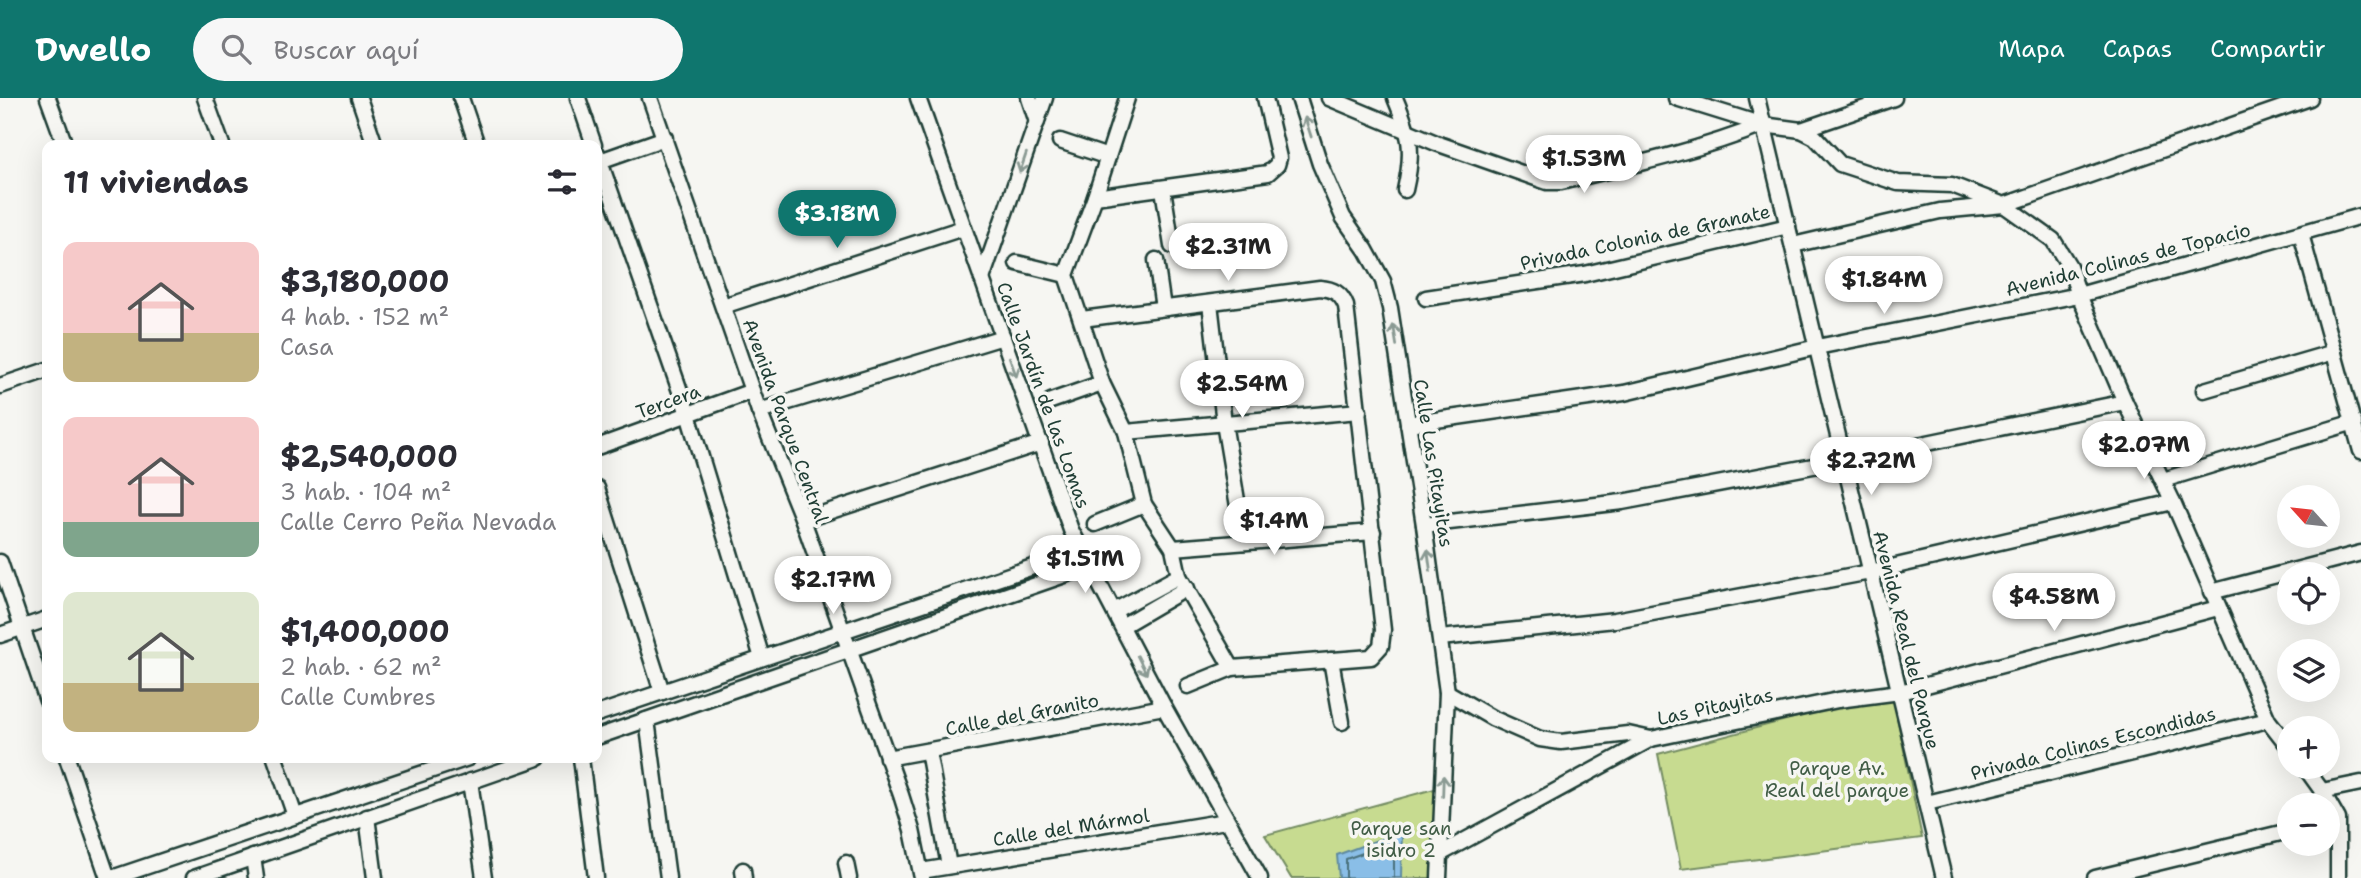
<!DOCTYPE html>
<html lang="es">
<head>
<meta charset="utf-8">
<style>
  :root { --surface:#fff; --page:#f7f7f7; --text:#2b2b33; --muted:#7c7c81; --accent:#0f766e }
  body { margin:0; font-family:"Shantell Sans",sans-serif; background:var(--page); color:var(--text); height:100vh; display:flex; flex-direction:column; font-size:26px; white-space:nowrap }
  * { box-sizing:border-box; margin:0 }
  p { font-size:23px; color:var(--muted) }
  .icon { flex:none; width:38px; height:38px; fill:none; stroke:currentColor; stroke-width:2; stroke-linecap:round; stroke-linejoin:round }
  .map { position:relative; flex:1; overflow:hidden }
  .sheet { position:absolute; left:42px; top:42px; width:560px; height:623px; display:flex; flex-direction:column; background:var(--surface); border-radius:14px; box-shadow:0 7px 28px #0002 }
  .sheet>* { flex:none }
  .needle { width:46px; rotate:297deg }
  .fabs { position:absolute; left:2277px; top:387px; display:grid; gap:14px }
  .fabs a { display:grid; place-items:center; width:63px; height:63px; border-radius:50%; background:var(--surface); box-shadow:0 7px 28px #0002; font-size:35px }
  .price { position:absolute; translate:-50% -60px; padding:0 16px; border-radius:24px; background:#fff; color:#222; font-size:23px; line-height:46px; filter:drop-shadow(0 2px 4px #0008) }
  .price::after { content:''; position:absolute; left:50%; top:42px; width:21px; height:16px; margin-left:-10px; background:inherit; clip-path:polygon(0 0,100% 0,50% 100%) }
  .price.on { background:var(--accent); color:#fff }
  ul { padding:0; list-style:none }
  li { display:flex; align-items:center; gap:21px; height:175px; padding:0 21px }
  li span { display:grid; place-items:center; flex:none; width:196px; height:140px; border-radius:14px; color:#555 }
  li>.icon { margin-inline-start:auto }
  span .icon { width:84px; height:84px; fill:#fffc; stroke-width:1 }
  li b { font-size:30px }
  h2 { display:flex; justify-content:space-between; align-items:center; height:84px; padding:0 21px; font-size:30px }
  header { display:flex; align-items:center; gap:42px; box-sizing:border-box; height:98px; padding:0 35px; background:var(--accent); color:#fff }
  header strong { font-size:33px }
  nav { display:flex; gap:38px; margin-inline-start:auto; font-size:24px }
  .search { width:490px; height:63px; background:var(--page); display:flex; align-items:center; gap:18px; box-sizing:border-box; padding:0 24px; border-radius:38px; color:var(--muted); font-size:26px }
  .map>svg:first-child { display:block }
</style>
</head>
<body>
<header>
<strong>Dwello</strong>
<div class="search"><svg class="icon" aria-label="search" viewBox="0 0 24 24"><circle cx="10" cy="10" r="6"/><path d="M15 15l6 6"/></svg>Buscar aquí</div>
<nav><a>Mapa</a><a>Capas</a><a>Compartir</a></nav>
</header>
<div class="map">
<svg width="2361" height="780" viewBox="0 0 2361 780">
  <rect width="100%" height="100%" fill="#f6f6f2"/>
  <filter id="ink" filterUnits="userSpaceOnUse"><feTurbulence type="fractalNoise" baseFrequency=".0143" numOctaves="2"/><feDisplacementMap in="SourceGraphic" scale="14" xChannelSelector="R" yChannelSelector="G"/><feConvolveMatrix kernelMatrix="1 2 1 2 8 2 1 2 1" color-interpolation-filters="sRGB"/></filter>
  <g filter="url(#ink)">
    <g fill="#c7db90" stroke="#738c62" stroke-width="2">
      <path d="M1892,594L1922,740L1681,771L1658,656Z"/>
      <path d="M1445,688L1438,780H1291L1265,737Z"/>
    </g>
    <path fill="#8abee7" stroke="#5f8a9f" stroke-width="2" d="M1402,733L1401,780H1339L1337,757Z"/>
    <g fill="none" stroke-linecap="round" stroke-linejoin="round">
      <path stroke="#4a717c" stroke-width="2" d="M1346,780V761L1391,745L1394,748V780"/>
      <g stroke="#1f3d34" stroke-width="19">
        <g id="street">
          <path d="M48,0L65,47"/>
          <path d="M205,0L222,47"/>
          <path d="M359,0L375,47"/>
          <path d="M461,0L477,47"/>
          <path d="M578,0L594,47"/>
          <path d="M650,0L759,313L803,422L901,697L912,732L922,780"/>
          <path d="M918,0L1071,432L1164,609L1260,780"/>
          <path d="M1029,0L1037,24"/>
          <path d="M1127,0L1095,99L1066,177L1102,285L1126,334L1144,406L1173,450L1179,478L1232,570"/>
          <path d="M1299,0L1320,66L1343,119L1366,152L1383,183L1390,210L1424,427L1447,594L1439,780"/>
          <path d="M1329,0L1436,45L1547,84H1561C1629,68 1698,53 1763,27"/>
          <path d="M1395,0C1411,38 1414,52 1405,92"/>
          <path d="M1676,0L1763,27L1801,32L1894,0"/>
          <path d="M1757,0L1944,780"/>
          <path d="M1801,32L1815,39L1840,66L1898,85L1952,87L2004,107L2053,142L2069,168L2079,197L2125,304L2173,404L2268,622L2289,649"/>
          <path d="M1060,43L1108,59"/>
          <path d="M597,55L688,316L762,560"/>
          <path d="M597,64L665,40"/>
          <path d="M1163,91L1172,148"/>
          <path d="M1095,99L1268,75L1277,67L1279,60L1265,0"/>
          <path d="M2301,136L2361,353"/>
          <path d="M1793,147L1940,113L2004,107L2310,0"/>
          <path d="M1156,162L1163,210"/>
          <path d="M1017,165L1066,177"/>
          <path d="M982,181L1045,0"/>
          <path d="M1426,200L1585,176L1788,128"/>
          <path d="M1210,205L1224,325L1244,444"/>
          <path d="M723,208L963,130"/>
          <path d="M1082,221L1320,190C1333,191 1341,195 1346,208L1383,532L1381,548L1371,559L1232,570L1188,588"/>
          <path d="M0,288L47,272"/>
          <path d="M2204,292L2334,254"/>
          <path d="M1051,303L1102,285"/>
          <path d="M759,313L1003,239"/>
          <path d="M1408,326L1624,295L1817,249L2079,197L2361,118"/>
          <path d="M1126,334L1359,313"/>
          <path d="M597,349L752,293"/>
          <path d="M2163,382L2354,324"/>
          <path d="M597,390L662,594"/>
          <path d="M803,422L1041,345"/>
          <path d="M1095,426L1144,406"/>
          <path d="M1424,427L1622,404L1845,362L2125,304"/>
          <path d="M1173,450L1373,434"/>
          <path d="M0,464L47,603"/>
          <path d="M2211,494L2361,455"/>
          <path d="M1114,513L1179,478"/>
          <path d="M1122,528L1187,490"/>
          <path d="M0,537L47,521"/>
          <path d="M1440,540L1615,522L1870,474L2173,404"/>
          <path d="M1331,562L1342,624"/>
          <path d="M1447,594L1492,620L1540,641L1561,644L1628,636L1651,641"/>
          <path d="M597,616L1080,453"/>
          <path d="M647,622L668,780"/>
          <path d="M597,639L1088,469"/>
          <path d="M928,653L949,768"/>
          <path d="M67,660L108,780"/>
          <path d="M275,660L295,718"/>
          <path d="M581,660L596,780"/>
          <path d="M887,660L1164,609"/>
          <path d="M2304,668L2322,693L2338,721V780"/>
          <path d="M470,683L484,780"/>
          <path d="M2322,693L2361,685"/>
          <path d="M1927,705L2268,622"/>
          <path d="M367,719L375,780"/>
          <path d="M1440,756L1651,641L1838,602L1900,594L2218,510"/>
          <path d="M253,759L256,780"/>
          <path d="M846,765L849,780"/>
          <path d="M743,772L744,780"/>
          <path d="M921,773L1226,723"/>
          <path d="M112,780L468,660"/>
          <path d="M194,780L538,660"/>
          <path d="M2095,780L2289,733"/>
        </g>
      </g>
      <use href="#street" stroke="#f6f6f2" stroke-width="14"/>
    </g>
    <defs><path id="oneway-shaft" d="M-6 0H5M1.5-3L5.5 0L1.5 3" fill="none" stroke-width="1.6" stroke-linecap="round" stroke-linejoin="round" transform="scale(1.75)"/></defs>
    <g stroke="#8a9a93">
      <use href="#oneway-shaft" transform="translate(1308 29) rotate(-108)"/>
      <use href="#oneway-shaft" transform="translate(1023 65) rotate(109)"/>
      <use href="#oneway-shaft" transform="translate(1395 237) rotate(-99)"/>
      <use href="#oneway-shaft" transform="translate(1013 269) rotate(70)"/>
      <use href="#oneway-shaft" transform="translate(1429 462) rotate(-98)"/>
      <use href="#oneway-shaft" transform="translate(1142 567) rotate(63)"/>
      <use href="#oneway-shaft" transform="translate(1443 688) rotate(-88)"/>
    </g>
  </g>
  <g text-anchor="middle" stroke-width="7" stroke-linejoin="round" paint-order="stroke">
    <g font-size="19" fill="#1f3d34" stroke="#f6f6f2">
      <text transform="translate(1645 139) rotate(-12)" y="7">Privada Colonia de Granate</text>
      <text transform="translate(2128 161) rotate(-14)" y="7">Avenida Colinas de Topacio</text>
      <text transform="translate(1044 297) rotate(70)" y="7">Calle Jardín de las Lomas</text>
      <text transform="translate(668 303) rotate(-20)" y="7">Tercera</text>
      <text transform="translate(786 323) rotate(70)" y="7">Avenida Parque Central</text>
      <text transform="translate(1434 365) rotate(81)" y="7">Calle Las Pitayitas</text>
      <text transform="translate(1907 542) rotate(76)" y="7">Avenida Real del Parque</text>
      <text transform="translate(1715 608) rotate(-12)" y="7">Las Pitayitas</text>
      <text transform="translate(1022 616) rotate(-11)" y="7">Calle del Granito</text>
      <text transform="translate(2093 645) rotate(-14)" y="7">Privada Colinas Escondidas</text>
      <text transform="translate(1071 729) rotate(-9)" y="7">Calle del Mármol</text>
    </g>
    <g font-size="19" fill="#415d46" stroke="#f6f6f2">
      <text x="1837" y="677">Parque Av.<tspan x="1837" dy="22">Real del parque</tspan></text>
      <text x="1401" y="737">Parque san<tspan x="1401" dy="22">isidro 2</tspan></text>
    </g>
  </g>
</svg>
<div class="fabs">
<a><svg class="needle" viewBox="-14 -14 28 28"><path d="M0-13l5 13h-10z" fill="#e53935"/><path d="M0 13l5-13h-10z" fill="#7c7c81"/></svg></a>
<a><svg class="icon" aria-label="locate" viewBox="0 0 24 24"><circle cx="12" cy="12" r="6"/><path d="M12 2v4M12 18v4M2 12h4M18 12h4"/></svg></a>
<a><svg class="icon" aria-label="layers" viewBox="0 0 24 24"><path d="M12 4l9 5-9 5-9-5zM3 14l9 5 9-5"/></svg></a>
<a>+</a>
<a>−</a>
</div>
<b class="price" style="left:1584px;top:97px">$1.53M</b>
<b class="price on" style="left:837px;top:152px">$3.18M</b>
<b class="price" style="left:1228px;top:185px">$2.31M</b>
<b class="price" style="left:1884px;top:218px">$1.84M</b>
<b class="price" style="left:1242px;top:322px">$2.54M</b>
<b class="price" style="left:2144px;top:383px">$2.07M</b>
<b class="price" style="left:1871px;top:399px">$2.72M</b>
<b class="price" style="left:1274px;top:459px">$1.4M</b>
<b class="price" style="left:1085px;top:497px">$1.51M</b>
<b class="price" style="left:833px;top:518px">$2.17M</b>
<b class="price" style="left:2054px;top:535px">$4.58M</b>
<section class="sheet">
<h2>11 viviendas<svg class="icon" aria-label="filters" viewBox="0 0 24 24"><path d="M4 7h16M4 17h16"/><circle cx="9" cy="7" r="2"/><circle cx="15" cy="17" r="2"/></svg></h2>
<ul>
<li><span style="background:linear-gradient(#f6c9c9 65%,#c2b280 0)"><svg class="icon" aria-label="home" viewBox="0 0 24 24"><path d="M3 11l9-7 9 7M6 9v11h12V9"/></svg></span><div><b>$3,180,000</b><p>4 hab. · 152 m²</p><p>Casa</p></div></li>
<li><span style="background:linear-gradient(#f6c9c9 75%,#7fa58c 0)"><svg class="icon" aria-label="home" viewBox="0 0 24 24"><path d="M3 11l9-7 9 7M6 9v11h12V9"/></svg></span><div><b>$2,540,000</b><p>3 hab. · 104 m²</p><p>Calle Cerro Peña Nevada</p></div></li>
<li><span style="background:linear-gradient(#dfe7d0 65%,#c2b280 0)"><svg class="icon" aria-label="home" viewBox="0 0 24 24"><path d="M3 11l9-7 9 7M6 9v11h12V9"/></svg></span><div><b>$1,400,000</b><p>2 hab. · 62 m²</p><p>Calle Cumbres</p></div></li>
</ul>
</section>
</div>
</body>
</html>
